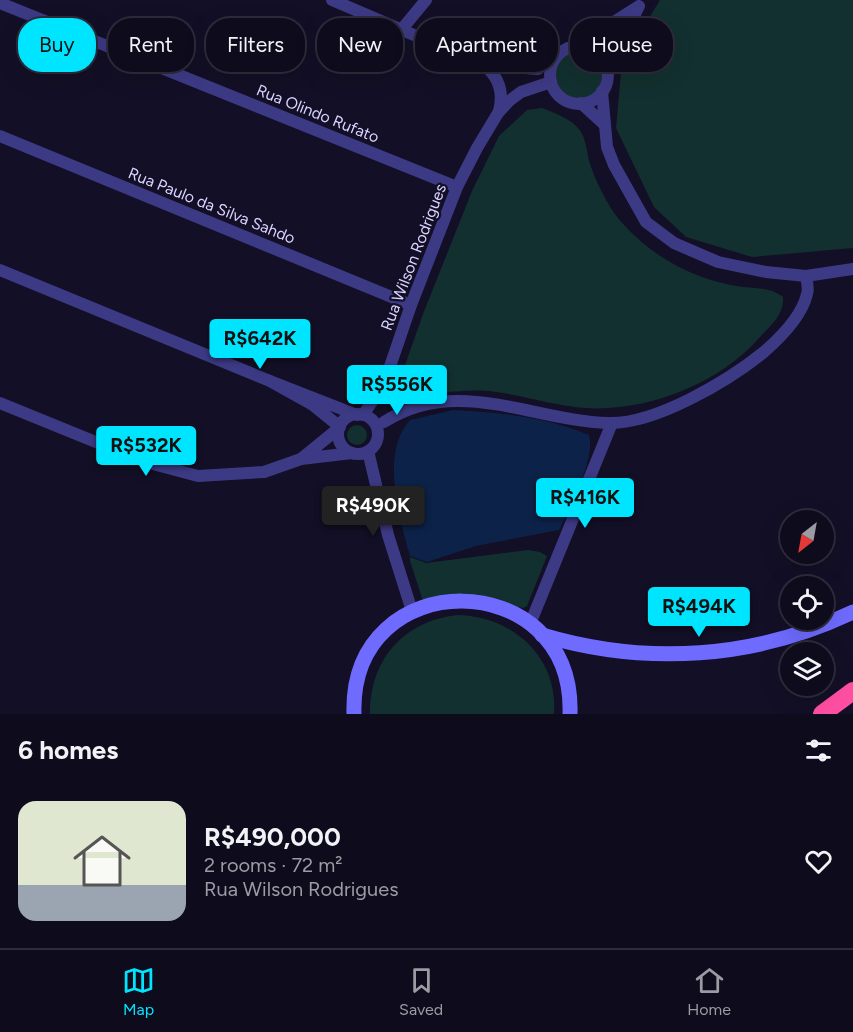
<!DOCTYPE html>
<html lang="en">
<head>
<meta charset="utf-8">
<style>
  :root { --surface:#0e0b1c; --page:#171425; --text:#f1f3f6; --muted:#9b9ba3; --line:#2e2b3b; --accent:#00e5ff }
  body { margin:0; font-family:Figtree,sans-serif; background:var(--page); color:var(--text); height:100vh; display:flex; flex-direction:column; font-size:22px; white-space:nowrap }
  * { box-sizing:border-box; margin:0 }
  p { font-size:20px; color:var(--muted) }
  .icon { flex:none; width:33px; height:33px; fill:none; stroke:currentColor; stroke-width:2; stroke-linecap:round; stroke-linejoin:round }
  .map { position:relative; height:714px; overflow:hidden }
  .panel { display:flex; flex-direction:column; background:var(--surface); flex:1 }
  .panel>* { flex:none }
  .guide { position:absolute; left:18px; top:18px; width:818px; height:54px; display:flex; gap:12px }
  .needle { width:39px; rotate:211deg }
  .buttons { position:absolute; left:780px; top:510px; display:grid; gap:12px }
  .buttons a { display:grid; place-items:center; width:54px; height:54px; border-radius:50%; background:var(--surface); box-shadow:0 6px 24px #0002,0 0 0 2px var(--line); font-size:30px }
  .price { position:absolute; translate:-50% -51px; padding:0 14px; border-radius:6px; background:var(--accent); color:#111; font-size:20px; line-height:39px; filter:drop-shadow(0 2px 3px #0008) }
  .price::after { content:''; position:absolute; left:50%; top:36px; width:18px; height:14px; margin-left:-9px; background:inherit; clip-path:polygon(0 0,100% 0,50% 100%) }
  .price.current { background:#222; color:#fff }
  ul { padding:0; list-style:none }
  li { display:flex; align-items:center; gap:18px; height:150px; padding:0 18px }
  li span { display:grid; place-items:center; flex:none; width:168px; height:120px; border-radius:18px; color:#555 }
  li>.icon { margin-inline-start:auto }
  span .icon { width:72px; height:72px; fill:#fffc; stroke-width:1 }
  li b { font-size:26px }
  h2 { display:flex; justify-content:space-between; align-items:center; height:72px; padding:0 18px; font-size:26px }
  .chip { padding:0 21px; border-radius:24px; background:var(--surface); box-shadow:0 6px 24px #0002,0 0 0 2px var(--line); font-size:21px; line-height:54px }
  .chip.current { background:var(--accent); color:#111 }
  .tab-bar { display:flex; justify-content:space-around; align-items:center; height:84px; border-top:2px solid var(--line); background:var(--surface); font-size:16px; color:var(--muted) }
  .tab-bar a { display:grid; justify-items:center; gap:3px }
  .tab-bar .current { color:var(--accent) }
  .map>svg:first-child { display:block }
</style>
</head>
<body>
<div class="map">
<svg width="853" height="714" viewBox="0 0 853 714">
  <rect width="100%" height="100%" fill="#130f26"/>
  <g fill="#12302f">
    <path d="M660,0H853V248L752,257L686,237L654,207L616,128L622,62Z"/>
    <circle cx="579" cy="75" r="24"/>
    <path d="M542,108C555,113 574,120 581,132C587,142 587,156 591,167C598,186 610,211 625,226C655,258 692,278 736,286C753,289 769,286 783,297C785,314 770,326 759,338C719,384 646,412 586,408C556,406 526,396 496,392C470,388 445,394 419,393L409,389L403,380L404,368L423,314L472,191L499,136L527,110Z"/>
    <circle cx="357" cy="435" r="10"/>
    <path d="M528,550L540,552L547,556L527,606L523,608L486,598L423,601L410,561V557L426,563Z"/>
    <path d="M457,615C512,616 558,656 554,714H370C369,660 404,621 457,615Z"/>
  </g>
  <path fill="#0c2248" d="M453,410C498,412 547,417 589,435C596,456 570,510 559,530L476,546L427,562L410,556C399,517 380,453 410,420Z"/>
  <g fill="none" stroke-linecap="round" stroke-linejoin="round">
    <g stroke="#3d3a85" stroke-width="12">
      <path d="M332,0L484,65L538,69"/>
      <path d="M0,3L457,187"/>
      <path d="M402,29L426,0"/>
      <path d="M576,46L639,6L607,72"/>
      <circle cx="579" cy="75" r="29"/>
      <path d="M484,65C499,77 504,92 499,111"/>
      <path d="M602,91L607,147L614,165L646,222L674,243L718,262L766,272L806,276L853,269"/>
      <path d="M581,103L605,125"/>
      <path d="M0,136L411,305"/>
      <path d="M0,270L270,381"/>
      <path d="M0,403L108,447L153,464L198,476L264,472L301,459"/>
      <circle cx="358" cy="434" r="20"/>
      <path d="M363,415L384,384L411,305L457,187L477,148L498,113L509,101L521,92L551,82"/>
      <path d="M384,422C457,375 532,421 609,423C656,424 728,381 764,352C780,338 802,316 807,294C809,289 807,282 806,276"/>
      <path d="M340,427L313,405L270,381L357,415"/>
      <path d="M339,428L301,459L352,453"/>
      <path d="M368,451L388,535L412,611"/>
      <path d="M530,624L612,423"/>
    </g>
    <g stroke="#6f6bff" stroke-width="15">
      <path d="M542,635C646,666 755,659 853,612"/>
      <path d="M354,714C349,562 575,565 570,714"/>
    </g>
    <path stroke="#ff4fa3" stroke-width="18" d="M822,714L853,691"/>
  </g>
  <g text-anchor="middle" stroke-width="4.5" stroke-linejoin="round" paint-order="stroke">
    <g font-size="16" fill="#d9d4ff" stroke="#130f26">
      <text transform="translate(318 113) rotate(22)" y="6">Rua Olindo Rufato</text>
      <text transform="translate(212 205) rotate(22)" y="6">Rua Paulo da Silva Sahdo</text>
      <text transform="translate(413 257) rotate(-69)" y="6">Rua Wilson Rodrigues</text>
    </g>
  </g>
</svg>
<div class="buttons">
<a><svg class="needle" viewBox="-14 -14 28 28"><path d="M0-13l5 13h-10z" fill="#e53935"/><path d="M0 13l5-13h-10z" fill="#9b9ba3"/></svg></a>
<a><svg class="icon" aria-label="locate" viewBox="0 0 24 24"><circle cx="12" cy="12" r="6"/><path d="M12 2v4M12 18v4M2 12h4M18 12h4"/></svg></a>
<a><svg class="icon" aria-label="layers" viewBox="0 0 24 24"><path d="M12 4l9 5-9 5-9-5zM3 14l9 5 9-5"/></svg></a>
</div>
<b class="price" style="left:260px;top:370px">R$642K</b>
<b class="price" style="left:397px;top:416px">R$556K</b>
<b class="price" style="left:146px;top:477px">R$532K</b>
<b class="price" style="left:585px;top:529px">R$416K</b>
<b class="price current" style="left:373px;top:537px">R$490K</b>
<b class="price" style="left:699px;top:638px">R$494K</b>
<div class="guide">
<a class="chip current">Buy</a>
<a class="chip">Rent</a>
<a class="chip">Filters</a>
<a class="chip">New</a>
<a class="chip">Apartment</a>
<a class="chip">House</a>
</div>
</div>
<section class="panel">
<h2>6 homes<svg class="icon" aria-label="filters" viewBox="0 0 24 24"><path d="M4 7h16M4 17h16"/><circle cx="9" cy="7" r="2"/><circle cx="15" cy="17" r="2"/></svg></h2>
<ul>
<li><span style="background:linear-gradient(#dfe7d0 70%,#9aa5b1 0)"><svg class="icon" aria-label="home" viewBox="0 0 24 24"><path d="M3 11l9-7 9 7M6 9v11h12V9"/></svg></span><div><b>R$490,000</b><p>2 rooms · 72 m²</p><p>Rua Wilson Rodrigues</p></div><svg class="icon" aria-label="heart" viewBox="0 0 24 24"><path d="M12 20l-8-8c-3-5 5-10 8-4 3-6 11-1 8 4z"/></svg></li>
</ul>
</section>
<nav class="tab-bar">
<a class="current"><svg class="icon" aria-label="map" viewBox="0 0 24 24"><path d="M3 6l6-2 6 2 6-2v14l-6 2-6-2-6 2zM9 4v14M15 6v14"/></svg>Map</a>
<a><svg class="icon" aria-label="saved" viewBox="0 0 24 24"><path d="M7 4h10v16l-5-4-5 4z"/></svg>Saved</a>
<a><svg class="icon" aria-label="home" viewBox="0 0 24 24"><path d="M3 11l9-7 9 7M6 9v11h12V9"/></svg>Home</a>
</nav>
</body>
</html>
